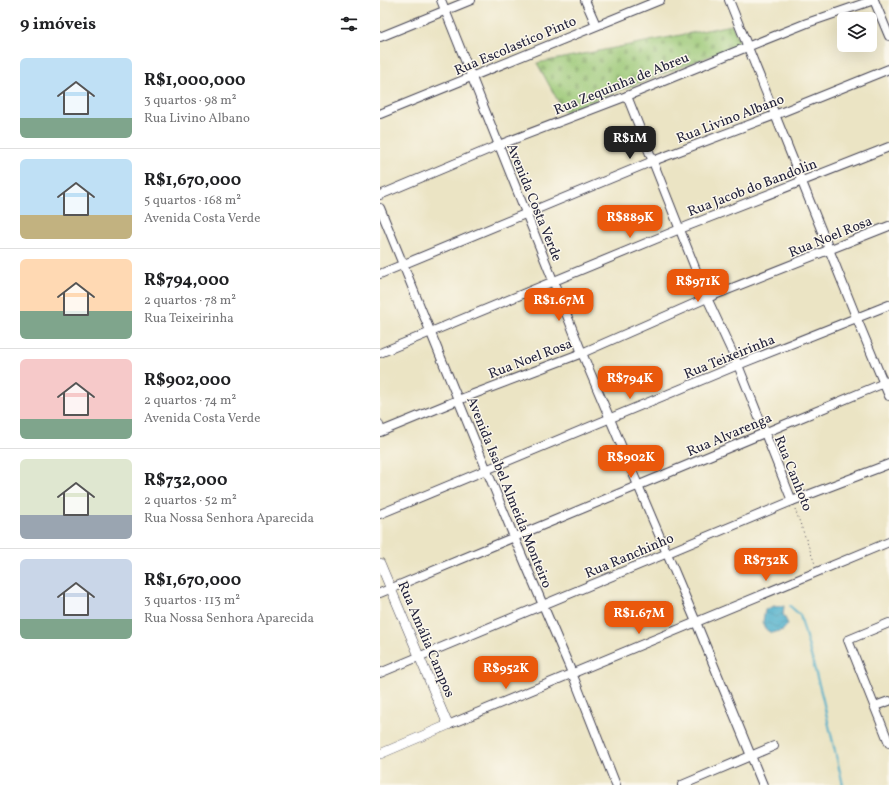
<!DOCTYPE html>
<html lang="pt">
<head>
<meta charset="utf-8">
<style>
  :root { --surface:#fff; --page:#f2f2f2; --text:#202124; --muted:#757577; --line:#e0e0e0; --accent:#ea580c }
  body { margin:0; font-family:Vollkorn,serif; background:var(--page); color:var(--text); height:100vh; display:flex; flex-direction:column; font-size:15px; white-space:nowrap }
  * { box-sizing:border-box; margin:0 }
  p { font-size:13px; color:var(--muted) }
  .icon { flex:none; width:22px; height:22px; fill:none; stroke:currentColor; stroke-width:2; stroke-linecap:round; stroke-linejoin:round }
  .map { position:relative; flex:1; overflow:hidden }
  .side { display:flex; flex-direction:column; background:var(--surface); width:380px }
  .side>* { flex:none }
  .tools { position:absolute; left:457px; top:12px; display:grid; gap:8px }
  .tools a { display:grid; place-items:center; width:40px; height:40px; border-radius:6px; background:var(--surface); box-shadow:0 4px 16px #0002; font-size:20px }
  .price { position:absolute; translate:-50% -34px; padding:0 9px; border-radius:8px; background:var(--accent); color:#fff; font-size:13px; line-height:26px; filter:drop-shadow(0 1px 2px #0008) }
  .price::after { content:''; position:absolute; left:50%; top:24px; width:12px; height:9px; margin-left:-6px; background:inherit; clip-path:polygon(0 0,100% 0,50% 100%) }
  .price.current { background:#222; color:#fff }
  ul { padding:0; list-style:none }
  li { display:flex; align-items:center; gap:12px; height:100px; padding:0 20px }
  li+li { border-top:1px solid var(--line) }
  li span { display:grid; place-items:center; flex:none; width:112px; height:80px; border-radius:6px; color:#555 }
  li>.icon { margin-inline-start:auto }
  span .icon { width:48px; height:48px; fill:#fffc; stroke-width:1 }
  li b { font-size:17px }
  h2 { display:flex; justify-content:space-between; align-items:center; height:48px; padding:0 20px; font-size:17px }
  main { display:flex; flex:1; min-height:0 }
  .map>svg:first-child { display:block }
</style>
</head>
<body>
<main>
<section class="side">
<h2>9 imóveis<svg class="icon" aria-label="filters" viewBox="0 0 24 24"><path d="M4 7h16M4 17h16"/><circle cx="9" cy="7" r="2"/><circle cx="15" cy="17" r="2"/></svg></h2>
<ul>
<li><span style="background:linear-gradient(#bfe0f5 75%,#7fa58c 0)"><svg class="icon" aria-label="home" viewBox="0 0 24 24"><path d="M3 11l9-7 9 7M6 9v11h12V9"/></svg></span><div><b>R$1,000,000</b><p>3 quartos · 98 m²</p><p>Rua Livino Albano</p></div></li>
<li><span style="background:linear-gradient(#bfe0f5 70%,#c2b280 0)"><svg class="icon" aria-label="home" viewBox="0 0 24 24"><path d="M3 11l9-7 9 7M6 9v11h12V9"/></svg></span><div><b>R$1,670,000</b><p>5 quartos · 168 m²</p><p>Avenida Costa Verde</p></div></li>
<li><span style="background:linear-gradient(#ffd9b3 65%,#7fa58c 0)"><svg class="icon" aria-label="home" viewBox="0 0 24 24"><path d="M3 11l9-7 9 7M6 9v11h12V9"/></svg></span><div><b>R$794,000</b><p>2 quartos · 78 m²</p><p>Rua Teixeirinha</p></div></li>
<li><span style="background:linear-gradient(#f6c9c9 75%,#7fa58c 0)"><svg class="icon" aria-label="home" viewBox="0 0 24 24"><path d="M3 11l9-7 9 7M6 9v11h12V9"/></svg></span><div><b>R$902,000</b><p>2 quartos · 74 m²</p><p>Avenida Costa Verde</p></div></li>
<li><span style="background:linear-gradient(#dfe7d0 70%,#9aa5b1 0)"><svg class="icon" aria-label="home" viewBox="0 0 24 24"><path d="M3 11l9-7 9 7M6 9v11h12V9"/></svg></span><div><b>R$732,000</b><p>2 quartos · 52 m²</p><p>Rua Nossa Senhora Aparecida</p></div></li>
<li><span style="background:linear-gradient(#c9d6e8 75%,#7fa58c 0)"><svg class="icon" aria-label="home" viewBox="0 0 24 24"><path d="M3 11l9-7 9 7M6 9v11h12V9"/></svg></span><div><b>R$1,670,000</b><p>3 quartos · 113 m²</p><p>Rua Nossa Senhora Aparecida</p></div></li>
</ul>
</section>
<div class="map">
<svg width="509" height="785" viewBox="0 0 509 785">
  <defs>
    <pattern id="cemetery-stones" width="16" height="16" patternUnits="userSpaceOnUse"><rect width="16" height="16" fill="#9ac774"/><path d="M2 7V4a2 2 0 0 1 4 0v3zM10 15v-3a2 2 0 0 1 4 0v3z" fill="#84ab65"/></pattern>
    <pattern id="water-waves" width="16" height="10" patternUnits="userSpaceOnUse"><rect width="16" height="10" fill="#4aadca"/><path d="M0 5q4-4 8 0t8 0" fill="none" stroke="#3d8ca5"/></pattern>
  </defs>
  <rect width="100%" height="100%" fill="#fbf7ec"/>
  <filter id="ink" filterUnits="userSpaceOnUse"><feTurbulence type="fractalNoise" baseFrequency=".025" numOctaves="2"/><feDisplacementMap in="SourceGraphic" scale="8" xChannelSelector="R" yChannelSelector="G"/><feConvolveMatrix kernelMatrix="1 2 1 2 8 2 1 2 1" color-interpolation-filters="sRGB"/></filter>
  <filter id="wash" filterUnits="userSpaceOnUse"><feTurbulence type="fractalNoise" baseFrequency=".012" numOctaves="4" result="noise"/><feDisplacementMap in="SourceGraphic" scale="16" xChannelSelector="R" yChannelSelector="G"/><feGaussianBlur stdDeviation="0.9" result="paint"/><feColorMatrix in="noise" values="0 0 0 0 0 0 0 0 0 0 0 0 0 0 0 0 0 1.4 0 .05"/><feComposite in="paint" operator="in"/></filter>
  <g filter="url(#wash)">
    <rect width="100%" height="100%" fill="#ebe4c4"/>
    <path fill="url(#cemetery-stones)" stroke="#5e7458" d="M352,25L361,44L184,112L157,63Z"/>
    <path fill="url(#water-waves)" stroke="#366882" d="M394,606H404L403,614L408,624L403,630L392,633C380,628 383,621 385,610Z"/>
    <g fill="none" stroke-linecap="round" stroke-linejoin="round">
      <path stroke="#4aadca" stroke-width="2" d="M410,606L420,615L442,696L463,785"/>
    </g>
  </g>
  <g filter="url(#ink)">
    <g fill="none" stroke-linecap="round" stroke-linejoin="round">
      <g stroke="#403f50" stroke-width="5.5">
        <path id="service" d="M0,422L3,430"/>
      </g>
      <g stroke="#403f50" stroke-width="10">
        <g id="minor">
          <path d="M61,0L202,353L316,622L383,785"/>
          <path d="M205,0L216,25"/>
          <path d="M349,0L477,319L509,396"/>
          <path d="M494,0L509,36"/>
          <path d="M0,37L91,0"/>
          <path d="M247,96L327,298L358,365L412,501"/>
          <path d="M0,114L280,0"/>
          <path d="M0,195L119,145L247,96L367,47L427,23L494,0"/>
          <path d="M0,208L134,537L192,673L236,785"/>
          <path d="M0,274L273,161L395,115L509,69"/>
          <path d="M0,353L300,229L509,147"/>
          <path d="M0,432L78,400L202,353L327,298L509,226"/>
          <path d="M0,514L358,365L509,305"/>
          <path d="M0,593L509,381"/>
          <path d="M509,623L468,640L509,743"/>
          <path d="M0,673L412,501L509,464"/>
          <path d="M495,706L509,701"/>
          <path d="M68,725L509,542"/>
          <path d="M302,785L394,746"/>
        </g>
      </g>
      <g stroke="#403f50" stroke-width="10">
        <path id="tertiary" d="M0,563L68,725L0,754"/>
      </g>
      <path stroke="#403f50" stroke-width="1" stroke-dasharray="1 3" stroke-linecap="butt" d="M415,509L435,564"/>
      <use href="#service" stroke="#fff" stroke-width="4"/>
      <use href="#minor" stroke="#fff" stroke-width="8"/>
      <use href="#tertiary" stroke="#fff" stroke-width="9"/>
    </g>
  </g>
  <g text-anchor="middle" stroke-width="3" stroke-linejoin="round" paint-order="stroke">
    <g font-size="14" fill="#22223b" stroke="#fbf7ec">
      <text transform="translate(135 45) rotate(-23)" y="5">Rua Escolastico Pinto</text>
      <text transform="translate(241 83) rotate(-22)" y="5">Rua Zequinha de Abreu</text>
      <text transform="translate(350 118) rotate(-21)" y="5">Rua Livino Albano</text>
      <text transform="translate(372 187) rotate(-21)" y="5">Rua Jacob do Bandolin</text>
      <text transform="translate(155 202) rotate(68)" y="5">Avenida Costa Verde</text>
      <text transform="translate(450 236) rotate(-22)" y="5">Rua Noel Rosa</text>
      <text transform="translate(349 356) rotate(-22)" y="5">Rua Teixeirinha</text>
      <text transform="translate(150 358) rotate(-21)" y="5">Rua Noel Rosa</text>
      <text transform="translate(349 434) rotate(-23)" y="5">Rua Alvarenga</text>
      <text transform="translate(414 473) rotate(68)" y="5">Rua Canhoto</text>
      <text transform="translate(130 492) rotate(68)" y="5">Avenida Isabel Almeida Monteiro</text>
      <text transform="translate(249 555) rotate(-23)" y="5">Rua Ranchinho</text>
      <text transform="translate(47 639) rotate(67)" y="5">Rua Amália Campos</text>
    </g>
  </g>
</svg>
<div class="tools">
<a><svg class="icon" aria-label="layers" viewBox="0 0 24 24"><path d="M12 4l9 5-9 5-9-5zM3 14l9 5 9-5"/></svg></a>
</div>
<b class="price current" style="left:250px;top:160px">R$1M</b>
<b class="price" style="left:250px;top:239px">R$889K</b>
<b class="price" style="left:318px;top:303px">R$971K</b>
<b class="price" style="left:179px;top:322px">R$1.67M</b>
<b class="price" style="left:250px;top:400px">R$794K</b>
<b class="price" style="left:251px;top:479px">R$902K</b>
<b class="price" style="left:386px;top:582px">R$732K</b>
<b class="price" style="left:259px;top:635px">R$1.67M</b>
<b class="price" style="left:126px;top:690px">R$952K</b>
</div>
</main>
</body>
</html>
